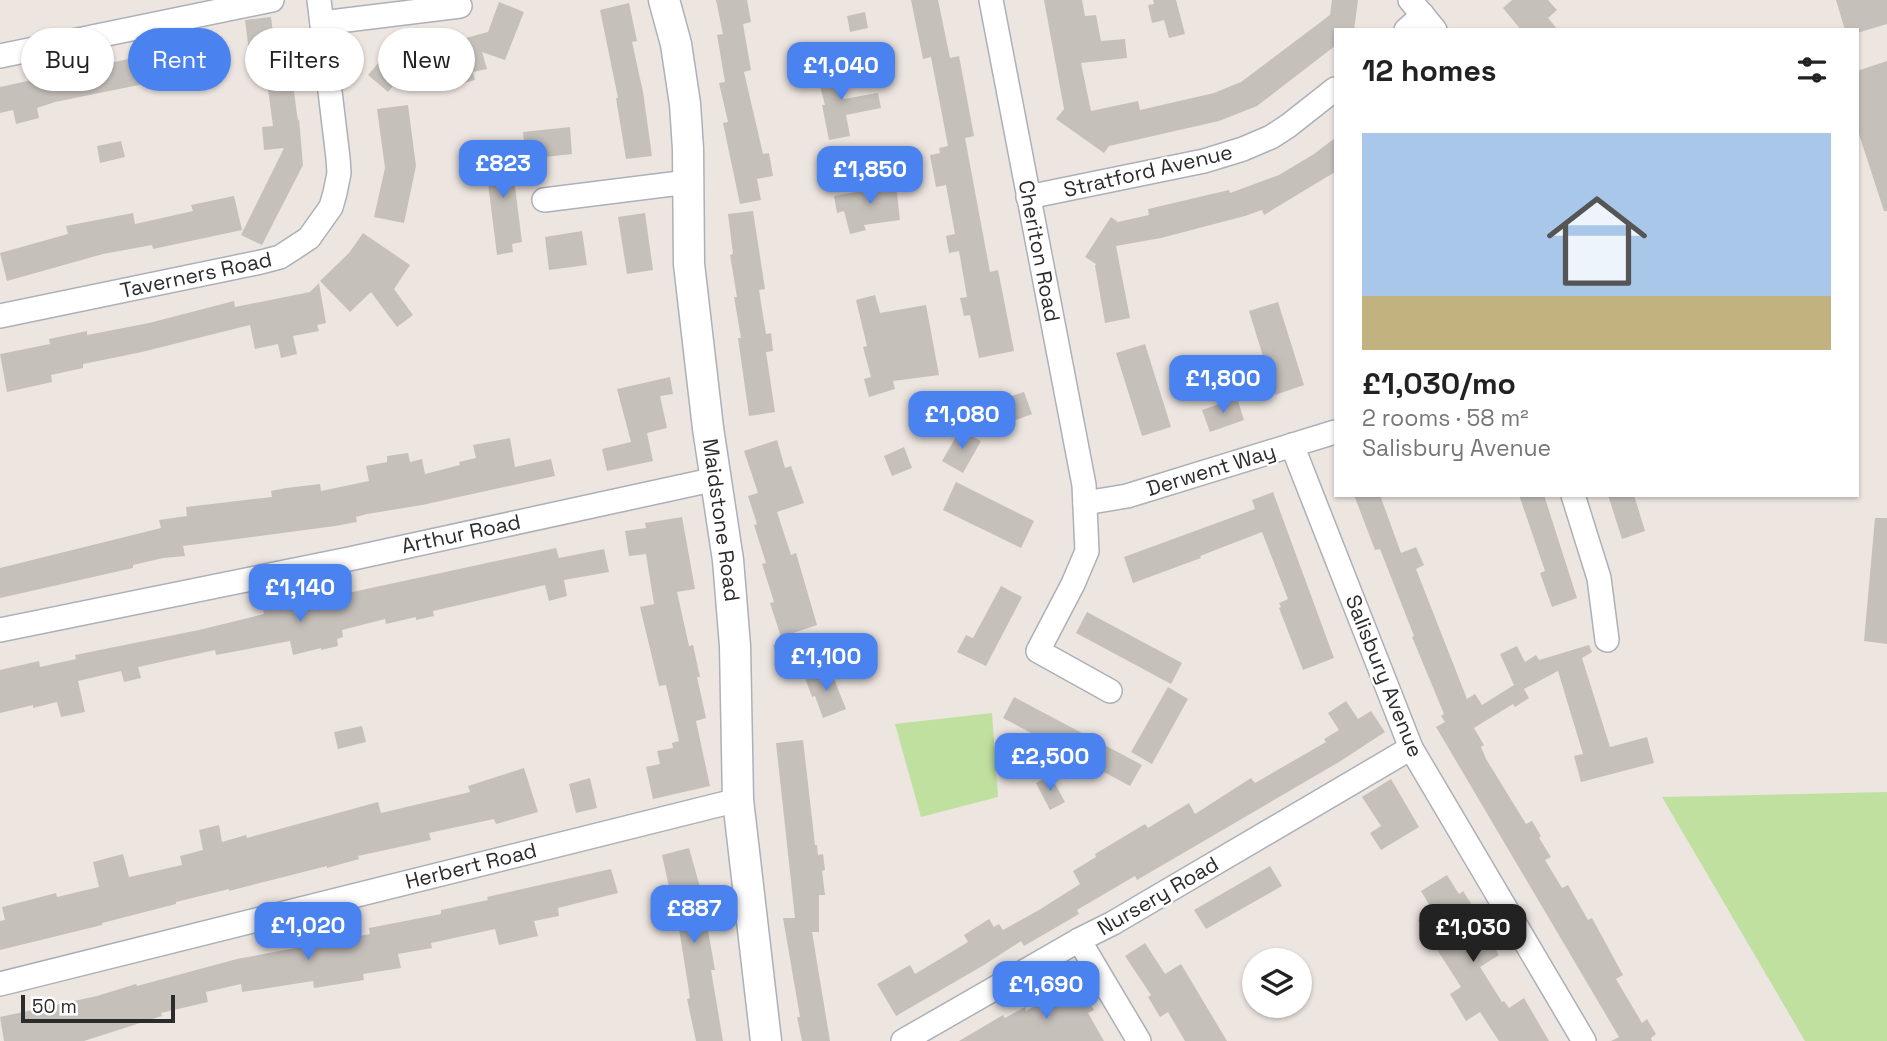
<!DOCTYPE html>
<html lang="en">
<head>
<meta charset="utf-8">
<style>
  :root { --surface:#fff; --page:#f6f6f6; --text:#222; --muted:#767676; --accent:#4a83f0 }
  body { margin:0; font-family:"Space Grotesk",sans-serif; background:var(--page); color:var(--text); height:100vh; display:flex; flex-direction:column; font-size:26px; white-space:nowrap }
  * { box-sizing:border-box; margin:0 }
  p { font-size:23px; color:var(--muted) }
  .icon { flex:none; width:38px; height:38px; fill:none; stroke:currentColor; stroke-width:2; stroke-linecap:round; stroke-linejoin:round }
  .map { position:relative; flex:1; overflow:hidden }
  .sheet { position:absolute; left:1334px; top:28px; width:525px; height:469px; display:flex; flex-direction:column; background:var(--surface); border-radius:0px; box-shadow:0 2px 5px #0004 }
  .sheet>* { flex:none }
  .top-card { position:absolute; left:21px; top:28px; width:665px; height:63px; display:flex; gap:14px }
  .tools { position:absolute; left:1242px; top:948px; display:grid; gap:14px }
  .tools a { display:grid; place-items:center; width:70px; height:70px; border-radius:50%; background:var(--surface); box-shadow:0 2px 5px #0004; font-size:35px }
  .scale { position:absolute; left:21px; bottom:18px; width:154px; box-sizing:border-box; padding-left:7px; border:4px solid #2c2c2c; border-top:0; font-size:19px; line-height:24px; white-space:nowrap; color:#2c2c2c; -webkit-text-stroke:5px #fff; paint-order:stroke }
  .price { position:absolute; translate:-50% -60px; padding:0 16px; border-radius:14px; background:var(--accent); color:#fff; font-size:23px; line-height:46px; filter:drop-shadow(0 2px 4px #0008) }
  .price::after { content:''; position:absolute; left:50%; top:42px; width:21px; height:16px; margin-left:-10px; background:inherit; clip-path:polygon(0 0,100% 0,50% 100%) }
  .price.current { background:#222; color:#fff }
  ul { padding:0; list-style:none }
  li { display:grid; align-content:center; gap:14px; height:371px; padding:0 28px }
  li span { display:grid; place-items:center; height:217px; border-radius:0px; color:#555 }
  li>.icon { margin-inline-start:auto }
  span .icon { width:126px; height:126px; fill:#fffc; stroke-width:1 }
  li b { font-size:30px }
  h2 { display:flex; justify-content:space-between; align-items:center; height:84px; padding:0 28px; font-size:30px }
  .tag { padding:0 24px; border-radius:32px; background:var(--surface); box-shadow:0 2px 5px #0004; font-size:24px; line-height:63px }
  .tag.current { background:var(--accent); color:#fff }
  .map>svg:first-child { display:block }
</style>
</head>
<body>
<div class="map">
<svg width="1887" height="1041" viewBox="0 0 1887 1041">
  <rect width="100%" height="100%" fill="#ede5e0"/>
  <g fill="#c0e0a0">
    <path d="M992,713L998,797L921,817L895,724Z"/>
    <path d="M1887,792V1041H1805L1662,797Z"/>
  </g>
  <g fill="#c6c0bb">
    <path d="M716,0H747L751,22L743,24L751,70L744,72L763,154L769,153L773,176L757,179L761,200L740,204L723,123L728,122L719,83L725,82L717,35L723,34Z"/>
    <path d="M911,0H938L950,58L959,56L974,136L965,138L990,272L998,270L1014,351L979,358L970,315L964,316L960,298L967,297L959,251L949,253L946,236L955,234L946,185L936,187L930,155L940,153L939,148L948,146L931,57L923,59Z"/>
    <path d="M1044,0H1082L1085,16L1096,15L1101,41L1125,39L1127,58L1081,63L1091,111L1138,101L1140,110L1214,93L1241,82L1330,15L1332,0H1358L1354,30H1335V46L1257,106L1219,121L1109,146L1104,153L1056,119L1064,109Z"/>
    <path d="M1153,0H1176L1185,34L1169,38L1164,20L1152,23L1148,5L1154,4Z"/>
    <path d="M1512,0H1548L1557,10L1548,18L1558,30H1521L1503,8Z"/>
    <path d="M1836,0H1887V24L1857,33V30H1845Z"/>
    <path d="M499,2L524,12L505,60L482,52L487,69L473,72L475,80L457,85L455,76L440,80L437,71L434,72L428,48L488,32Z"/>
    <path d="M629,3L637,41L632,42L643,92L652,156L626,159L616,98H618L600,10Z"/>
    <path d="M865,12L868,28L850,32L847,16Z"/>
    <path d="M271,17L277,64L251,68L245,20Z"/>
    <path d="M398,40L418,57L388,92L368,75Z"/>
    <path d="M202,45L208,78L189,81L188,75L55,102L37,108L39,118L16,124L13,110L0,113V87L151,54Z"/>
    <path d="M1887,61V211H1884L1857,128V71Z"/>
    <path d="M834,62L844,99L878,93L881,108L846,115L850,136L829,140L822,105H825L815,67Z"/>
    <path d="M290,63L298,121L299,119L303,165L262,245L241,235L284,148L264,150L262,127L273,126L265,67Z"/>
    <path d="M408,105L416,166L404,223L374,217L385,168L377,109Z"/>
    <path d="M570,127L572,154L526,159L523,132Z"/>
    <path d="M1335,138V172L1264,215L1262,210L1245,216L1161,238L1116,246L1130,318L1105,323L1095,266L1096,264L1085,257L1111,217L1118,222L1149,215L1148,209L1229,190L1230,193L1279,175L1314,154Z"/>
    <path d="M121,141L125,157L100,163L97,146Z"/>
    <path d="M510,148L522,242L512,244L513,252L497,255L484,151Z"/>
    <path d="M895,177L900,220L864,225L866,230L850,234L844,211L837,213L834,196L877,188L876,179Z"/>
    <path d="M234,196L242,230L153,249L152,245L103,254L7,281L0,253L68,234L66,226L133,213L135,224L193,211L191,205Z"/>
    <path d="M753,211L765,289L759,290L766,334L771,333L773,351L766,352L775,412L749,416L738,338H741L734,297H737L730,255L733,254L728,214Z"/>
    <path d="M645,213L653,270L627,274L618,217Z"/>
    <path d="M582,231L587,265L549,270L545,237Z"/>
    <path d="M363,233L410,265L394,289L413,315L397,327L371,292L350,312L320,281L349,253Z"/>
    <path d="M319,283L326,323L317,325L319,331L293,336L297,354L281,358L278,344L255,349L250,325L142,352L83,364V368L51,375L52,382L7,392L0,354L50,344L49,339L87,331V335L149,323L234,301L235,307L310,292Z"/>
    <path d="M875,295L880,313L926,305L939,375L893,381L895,389L869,397L864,379L871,377L863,347L867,346L856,300Z"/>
    <path d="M1278,302L1304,385L1275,395L1249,311Z"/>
    <path d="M1145,344L1171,427L1142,436L1116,353Z"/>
    <path d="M670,377L673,394L660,396L667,428L647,433L653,461L607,471L602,449L631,442L617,389Z"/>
    <path d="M1024,392L1032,414L987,431L978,407Z"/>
    <path d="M1237,398L1244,420L1210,432L1202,410Z"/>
    <path d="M960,430L981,441L963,473L942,461Z"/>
    <path d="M510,438L515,467L551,459L555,476L422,505L367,514L356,517L357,522L335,526L183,546L185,556L163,558L133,565V568L0,598V568L161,528L159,520L187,516L186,507L272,497L271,491L286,488L320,484L321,491L369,481L366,466L387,462V456L408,453L410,462L422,459L425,474L460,465L459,462L476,458L473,445Z"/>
    <path d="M777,440L785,468L791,466L804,503L777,512L791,555L796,553L817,625L781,637L770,603L774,602L762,564L766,563L754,525L757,524L748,496L758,493L744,451Z"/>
    <path d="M904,447L912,468L892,476L884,456Z"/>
    <path d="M956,482L1034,521L1021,548L943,510Z"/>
    <path d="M1273,492L1334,658L1303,670L1279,608L1281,607L1279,603L1288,599L1262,532L1200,556L1201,558L1133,583L1124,557L1255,509L1252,500Z"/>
    <path d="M1354,495H1380L1401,553L1416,547L1424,565L1416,569L1467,699L1475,694L1482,705L1514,685L1500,654L1517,646L1525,662L1536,655L1539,660L1589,645L1592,652L1582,658L1610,747L1647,737L1654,763L1581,782L1574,756L1583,754L1558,671L1524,689L1529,698L1515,707L1513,704L1474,728L1484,745L1481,747L1486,759L1499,780L1526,824L1532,821L1541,836L1539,838L1551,857L1545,860L1562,888L1568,885L1588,920L1592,918L1623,975L1616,979L1642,1023L1647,1019L1656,1034L1651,1038L1652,1041H1611L1619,1037L1436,727L1445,722L1441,716L1444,714L1412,637L1414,636L1380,549L1375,550Z"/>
    <path d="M1519,495H1544L1577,598L1552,607L1540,573L1545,571Z"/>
    <path d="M1608,495H1634L1645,531L1622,539Z"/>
    <path d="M682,517L695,589L677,592L689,646L693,645L700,677H697L706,718L696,721L710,786L653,799L646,767L660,764L657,751L673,748L672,743L679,741L666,685L659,686L640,607L654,604L646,554L629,556L625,531L646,528L645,523Z"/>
    <path d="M1875,518H1887V644L1864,641Z"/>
    <path d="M556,548L559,558L604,549L609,572L564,580L567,596L549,601L545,585L433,611L434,616L416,620V617L386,624L385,619L342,630L343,637L337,639L338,646L321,650V648L293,655L290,641L216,655L215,650L138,667L141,678L124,682L121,671L78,681L85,712L61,717L57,702L33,708V705L0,713V670L39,661L40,667L76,659L75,655L199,630L264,614L263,610L310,599L334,594V596Z"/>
    <path d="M1001,586L1022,597L986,666L957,652L966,635L973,638Z"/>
    <path d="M1087,612L1182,663L1171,684L1076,633Z"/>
    <path d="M795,637L806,670L784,677L773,645Z"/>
    <path d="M830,669L846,709L823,718L815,696L812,697L805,678Z"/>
    <path d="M1168,687L1188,699L1152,764L1131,752Z"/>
    <path d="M1014,697L1142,765L1130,786L1003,718Z"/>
    <path d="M1346,701L1358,719L1371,711L1385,732L1339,762L1137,880L1135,876L1077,910L1079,914L1024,946L1021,941L984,965L896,1016L877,984L910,965L915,974L968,942L964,935L989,919L994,927L999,924L1003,930L1039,910L1080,884L1073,871L1096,857L1095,854L1145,824L1148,828L1189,803L1195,814L1251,778L1255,783L1326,742L1324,739L1339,730L1328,713Z"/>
    <path d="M362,726L366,742L338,749L334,732Z"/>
    <path d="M803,740L815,845H817L818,855L823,854L825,870L822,871L825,895H819V932H812L830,1041H802L797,1017H800L783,918H795L776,743Z"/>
    <path d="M524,768L538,812L496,824L494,819L429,833L431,840L358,856L359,859L327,868V866L229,891V889L176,902V904L102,923V925L0,950V921L5,920L2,907L56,893L57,897L99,887L93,862L123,854L129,877L182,865L180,856L203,850L199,830L219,825L222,842L246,835L247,838L378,802L381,813L470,792L468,786Z"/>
    <path d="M1050,775L1065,802L1050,810L1036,783Z"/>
    <path d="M590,778L597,808L576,813L569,784Z"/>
    <path d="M1391,779L1419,827L1381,850L1370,833L1381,826L1362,797Z"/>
    <path d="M689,848L701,891L715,970H711L723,1041H696L687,999L690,998L673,891H670L662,855Z"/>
    <path d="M1270,866L1282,886L1206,929L1194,910Z"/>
    <path d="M611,869L618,893L558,908L559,916L534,921L538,936L499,945L495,929L431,943L432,948L398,954L401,968L363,974L364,980L314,988L313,981L242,992L241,984L206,992L208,1002L161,1013L162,1016L84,1041H4L0,1017L97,996L136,984L137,986L237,959L370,934L369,928L441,914V910L488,900L487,897Z"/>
    <path d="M1447,875L1459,894L1463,891L1486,927L1483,929L1499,955L1480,967L1502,1002L1504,1001L1509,1008L1524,998L1549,1041H1499L1480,1012L1466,1021L1450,994L1461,987L1418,920L1433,911L1421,891Z"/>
    <path d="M1145,943L1165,974L1181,964L1227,1041H1185L1168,1012L1160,1017L1148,997L1151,995L1125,956Z"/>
    <path d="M1076,981L1094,1010L1088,1013L1104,1041H959L1003,1015L1005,1018L1025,1007L1026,1011Z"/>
  </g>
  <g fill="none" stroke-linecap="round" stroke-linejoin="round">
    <g stroke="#acb0b8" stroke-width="26">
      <g id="minor">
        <path d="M991,0L1084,485L1087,551L1073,584L1038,651L1110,691"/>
        <path d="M1410,0L1435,30"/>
        <path d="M322,23L460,6"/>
        <path d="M1406,30L1423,15"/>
        <path d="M0,56L272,0"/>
        <path d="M1028,197L1204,161L1243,149L1271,137L1288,126L1335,89"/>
        <path d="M544,200L688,182"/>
        <path d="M0,316L261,262L280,257L309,238L331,207L335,193L339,173L338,158L319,0"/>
        <path d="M1292,445L1411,748L1584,1041"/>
        <path d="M1573,495L1599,578L1607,640"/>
        <path d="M1085,503L1127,496L1335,432"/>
        <path d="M0,630L349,559L716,479"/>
        <path d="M1079,940L1139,1041"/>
        <path d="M0,984L738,800"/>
        <path d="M903,1041L1079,940L1113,923L1411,748"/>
      </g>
    </g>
    <g stroke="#acb0b8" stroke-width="33">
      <path id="tertiary" d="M664,0L676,44L685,104L688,149L689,264L708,428L728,560L735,646L738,800L766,1041"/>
    </g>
    <use href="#minor" stroke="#fff" stroke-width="23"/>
    <use href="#tertiary" stroke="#fff" stroke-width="30"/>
  </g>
  <g text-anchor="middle" stroke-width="5" stroke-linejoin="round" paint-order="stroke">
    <g font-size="21" fill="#2c2c2c" stroke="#fff">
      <text transform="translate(1148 171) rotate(-13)" y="7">Stratford Avenue</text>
      <text transform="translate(1039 251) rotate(79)" y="7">Cheriton Road</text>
      <text transform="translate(196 275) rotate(-12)" y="7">Taverners Road</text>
      <text transform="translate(1211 470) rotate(-17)" y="7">Derwent Way</text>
      <text transform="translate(721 520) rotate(82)" y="7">Maidstone Road</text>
      <text transform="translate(461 534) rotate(-12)" y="7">Arthur Road</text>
      <text transform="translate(1384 676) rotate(68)" y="7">Salisbury Avenue</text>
      <text transform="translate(471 866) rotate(-14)" y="7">Herbert Road</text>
      <text transform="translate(1158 896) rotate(-30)" y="7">Nursery Road</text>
    </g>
  </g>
</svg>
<div class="tools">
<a><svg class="icon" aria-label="layers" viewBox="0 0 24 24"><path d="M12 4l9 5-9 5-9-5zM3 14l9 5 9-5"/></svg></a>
</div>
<div class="scale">50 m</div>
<b class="price" style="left:841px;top:102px">£1,040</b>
<b class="price" style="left:503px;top:200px">£823</b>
<b class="price" style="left:870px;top:206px">£1,850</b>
<b class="price" style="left:1223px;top:415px">£1,800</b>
<b class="price" style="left:962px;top:451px">£1,080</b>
<b class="price" style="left:300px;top:624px">£1,140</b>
<b class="price" style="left:826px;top:693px">£1,100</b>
<b class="price" style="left:1050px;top:793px">£2,500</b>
<b class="price" style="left:694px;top:945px">£887</b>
<b class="price" style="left:308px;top:962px">£1,020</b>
<b class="price current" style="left:1473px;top:964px">£1,030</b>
<b class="price" style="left:1046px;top:1021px">£1,690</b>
<div class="top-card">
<a class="tag">Buy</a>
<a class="tag current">Rent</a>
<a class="tag">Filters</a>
<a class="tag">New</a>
</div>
<section class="sheet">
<h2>12 homes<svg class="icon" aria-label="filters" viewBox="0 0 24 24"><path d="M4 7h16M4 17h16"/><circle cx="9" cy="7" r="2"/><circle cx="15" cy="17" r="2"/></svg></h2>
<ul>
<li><span style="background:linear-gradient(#a9c7e8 75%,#c2b280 0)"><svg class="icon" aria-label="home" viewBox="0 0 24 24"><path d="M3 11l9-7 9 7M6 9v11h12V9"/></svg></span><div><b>£1,030/mo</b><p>2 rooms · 58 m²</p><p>Salisbury Avenue</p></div></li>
</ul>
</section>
</div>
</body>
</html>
